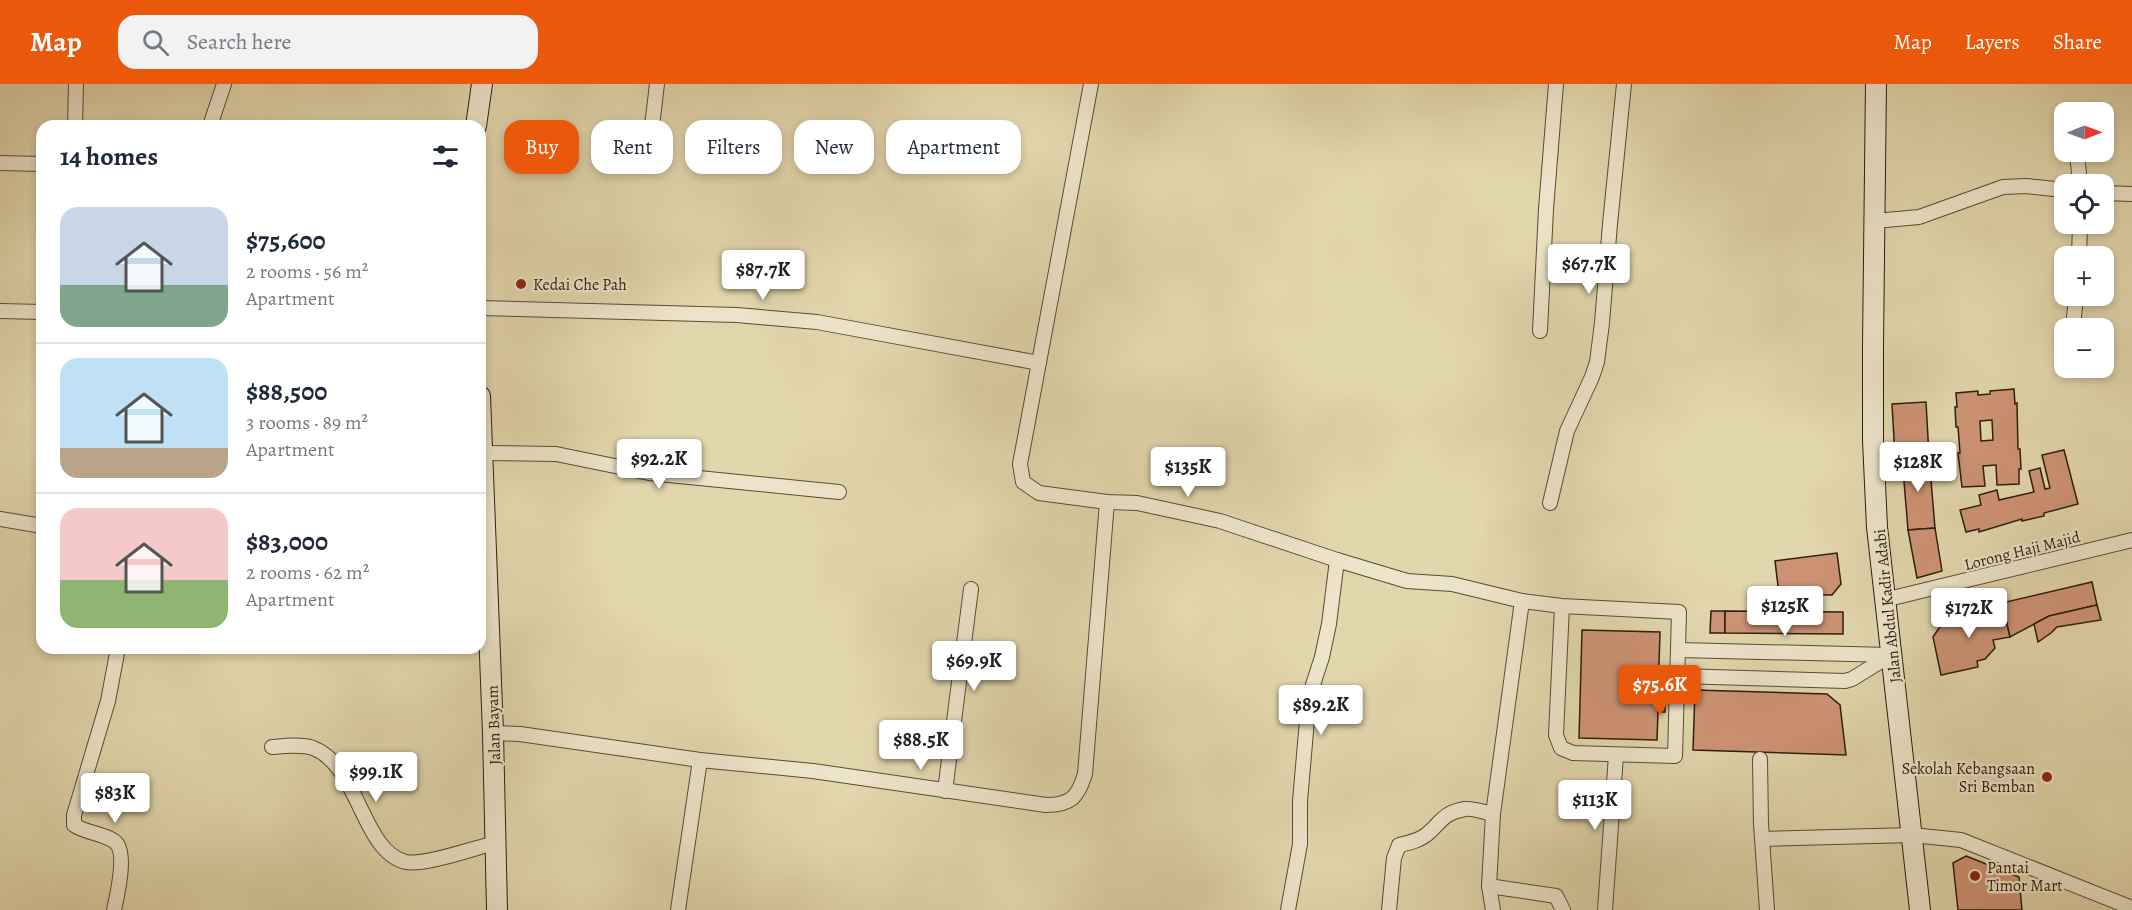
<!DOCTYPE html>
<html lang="en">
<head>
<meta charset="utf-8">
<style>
  :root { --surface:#fff; --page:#f2f2f3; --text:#1f2937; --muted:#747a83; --line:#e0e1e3; --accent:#ea580c }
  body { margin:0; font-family:Alegreya,serif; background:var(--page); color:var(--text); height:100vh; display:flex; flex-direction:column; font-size:22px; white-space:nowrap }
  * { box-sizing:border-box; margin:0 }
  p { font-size:20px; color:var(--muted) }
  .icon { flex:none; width:33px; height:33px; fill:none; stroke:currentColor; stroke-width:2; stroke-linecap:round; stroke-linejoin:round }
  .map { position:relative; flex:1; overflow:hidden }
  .sheet { position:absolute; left:36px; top:36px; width:450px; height:534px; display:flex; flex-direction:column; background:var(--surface); border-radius:18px; box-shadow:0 3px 9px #0003 }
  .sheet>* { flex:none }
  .hud { position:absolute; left:504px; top:36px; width:570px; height:54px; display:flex; gap:12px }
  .needle { width:39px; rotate:89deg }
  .controls { position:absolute; left:2054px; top:18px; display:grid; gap:12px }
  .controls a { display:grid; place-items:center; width:60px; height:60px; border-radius:12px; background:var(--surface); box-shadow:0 3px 9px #0003; font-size:30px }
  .price { position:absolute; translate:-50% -51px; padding:0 14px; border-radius:6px; background:#fff; color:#222; font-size:20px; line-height:39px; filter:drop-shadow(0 2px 3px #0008) }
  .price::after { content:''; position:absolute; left:50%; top:36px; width:18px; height:14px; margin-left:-9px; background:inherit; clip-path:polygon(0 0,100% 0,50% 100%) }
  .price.on { background:var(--accent); color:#fff }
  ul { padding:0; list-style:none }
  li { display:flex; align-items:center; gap:18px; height:150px; padding:0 24px }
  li+li { border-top:2px solid var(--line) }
  li span { display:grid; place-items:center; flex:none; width:168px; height:120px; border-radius:18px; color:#555 }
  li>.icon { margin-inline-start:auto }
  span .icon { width:72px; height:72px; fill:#fffc; stroke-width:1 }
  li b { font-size:26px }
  h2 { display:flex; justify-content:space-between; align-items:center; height:72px; padding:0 24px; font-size:26px }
  .pill { padding:0 21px; border-radius:18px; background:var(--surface); box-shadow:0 3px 9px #0003; font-size:21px; line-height:54px }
  .pill.on { background:var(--accent); color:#fff }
  header { display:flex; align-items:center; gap:36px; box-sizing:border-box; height:84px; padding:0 30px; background:var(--accent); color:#fff }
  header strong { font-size:28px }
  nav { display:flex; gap:33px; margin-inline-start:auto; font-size:21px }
  .search { width:420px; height:54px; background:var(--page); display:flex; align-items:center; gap:15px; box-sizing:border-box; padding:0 21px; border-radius:18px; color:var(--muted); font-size:22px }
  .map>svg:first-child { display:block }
</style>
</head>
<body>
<header>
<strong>Map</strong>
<div class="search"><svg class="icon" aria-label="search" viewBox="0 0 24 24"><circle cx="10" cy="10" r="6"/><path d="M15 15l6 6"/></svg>Search here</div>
<nav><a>Map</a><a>Layers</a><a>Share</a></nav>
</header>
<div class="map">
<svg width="2132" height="826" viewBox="0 0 2132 826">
  <rect width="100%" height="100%" fill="#e2d6ad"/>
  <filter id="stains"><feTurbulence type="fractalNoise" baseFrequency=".00333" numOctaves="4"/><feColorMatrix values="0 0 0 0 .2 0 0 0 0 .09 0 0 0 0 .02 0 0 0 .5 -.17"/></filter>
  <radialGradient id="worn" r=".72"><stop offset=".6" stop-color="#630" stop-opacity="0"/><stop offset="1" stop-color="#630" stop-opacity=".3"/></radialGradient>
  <g fill="#cd9375" stroke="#2e1c0e" stroke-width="1.5" fill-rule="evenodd">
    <path d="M2014,305L2015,320L2017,319L2018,365H2020L2021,385H2019V400L1997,401L1996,381L1983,382L1985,402L1962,403L1958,369H1960L1958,343H1956L1955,323H1957L1956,309L1978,307V311L1990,310V307ZM1992,336L1993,356L1981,357L1980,337Z"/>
    <path d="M1926,318L1929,372L1895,373L1892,320Z"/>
    <path d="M2064,366L2078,420L2044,429V432L2022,437V435L1979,448V445L1966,448L1960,426L1981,421L1979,411L1997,406L1999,416L2034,408L2029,387L2040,384L2045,405L2050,404L2042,371Z"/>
    <path d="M1929,372L1935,444L1908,446L1902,373Z"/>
    <path d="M1935,444L1942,487L1917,494L1908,446Z"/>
    <path d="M1837,469L1841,500L1832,511L1779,510L1775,477Z"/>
    <path d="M2092,498L2097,521L2049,532L2010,553L2002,519Z"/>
    <path d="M2002,521L2010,553L1993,556L1995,564L1985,575L1977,577L1978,583L1941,591L1933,553L1946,534Z"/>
    <path d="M2097,521L2101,536L2057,543L2051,549L2038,558L2034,540L2049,532Z"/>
    <path d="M1711,527H1725V549H1710Z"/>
    <path d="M1725,527L1843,528V550L1725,549Z"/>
    <path d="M1582,546L1660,548L1658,610H1665V628H1658L1657,656L1579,654Z"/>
    <path d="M1695,606L1827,610L1840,621L1846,671L1693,666Z"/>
    <path d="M1966,772L2019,793L2022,826H1958L1953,779Z"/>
  </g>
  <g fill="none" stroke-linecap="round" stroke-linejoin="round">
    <g stroke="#5b4a36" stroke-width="16">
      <g id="minor">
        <path d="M1091,0L1020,380L1023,398L1039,409L1107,418L1137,419L1220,437L1337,476L1407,497L1452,500L1522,517L1562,522L1679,528L1675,672L1573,669L1561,664L1556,651L1562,522"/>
        <path d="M75,42L76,0"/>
        <path d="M210,42L224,0"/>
        <path d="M2077,68L2080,100"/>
        <path d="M648,76L657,0"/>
        <path d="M0,79L42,80"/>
        <path d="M2103,109L2132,110"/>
        <path d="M1875,137L1919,133L2003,103L2026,102L2064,106"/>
        <path d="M2079,172L2080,140"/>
        <path d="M480,224L737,231L817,238L1039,279"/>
        <path d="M0,227L42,228"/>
        <path d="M2073,244L2076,212"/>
        <path d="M1540,247L1546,125L1556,0"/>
        <path d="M483,369L556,370L649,389L839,408"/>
        <path d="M1550,419L1567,347L1592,293L1597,278L1602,239L1610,140L1624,0"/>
        <path d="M0,435L42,442"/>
        <path d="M1884,516L2132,456"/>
        <path d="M1522,517L1493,730L1489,802L1556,812L1563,826"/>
        <path d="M1678,566L1891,571"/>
        <path d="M1677,592L1845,597L1852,595L1891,571"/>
        <path d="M493,649L520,650L700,676L813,687L1046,721C1071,721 1078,713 1085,690L1107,418"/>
        <path d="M272,663C284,662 301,660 313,664C359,681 362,768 406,778C424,782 474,764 495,759"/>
        <path d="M1760,675L1761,740L1767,826"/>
        <path d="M945,707L971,505"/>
        <path d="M1762,755L1912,751L1961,756L2132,824"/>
        <path d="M1489,802L1493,826"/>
        <path d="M114,826C117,812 128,766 114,757C102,749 86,749 74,741V731L108,617L118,564"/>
        <path d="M678,826L700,676"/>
        <path d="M1288,826L1300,760V717L1309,613L1322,573L1329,540L1337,476"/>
        <path d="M1389,826L1394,774L1399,761C1409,759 1418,757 1426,751C1441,739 1442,729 1465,725C1473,724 1484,728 1493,730"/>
        <path d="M1605,826L1616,671"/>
      </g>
    </g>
    <g stroke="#2e1c0e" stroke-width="22">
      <g id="secondary">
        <path d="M1876,0L1873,261V356L1877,443L1920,826"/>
        <path d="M476,42L482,0"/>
        <path d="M480,312L493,649L497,826"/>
      </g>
    </g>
    <use href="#minor" stroke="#ece4ca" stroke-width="14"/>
    <use href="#secondary" stroke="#ece4ca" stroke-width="20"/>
  </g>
  <g fill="#8f2418" stroke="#ece4ca" stroke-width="2">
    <circle cx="521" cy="200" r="6"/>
    <circle cx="2047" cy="693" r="6"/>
    <circle cx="1975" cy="792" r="6"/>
  </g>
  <g text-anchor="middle" stroke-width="4.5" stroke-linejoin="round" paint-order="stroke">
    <g font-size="16" fill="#2e1c0e" stroke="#ece4ca" text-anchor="start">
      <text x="533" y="206">Kedai Che Pah</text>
      <text x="2035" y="690" text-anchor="end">Sekolah Kebangsaan<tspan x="2035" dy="18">Sri Bemban</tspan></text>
      <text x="1987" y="789">Pantai<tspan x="1987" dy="18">Timor Mart</tspan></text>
    </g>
    <g font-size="16" fill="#2e1c0e" stroke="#ece4ca">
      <text transform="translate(2022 466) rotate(-14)" y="6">Lorong Haji Majid</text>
      <text transform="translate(1887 522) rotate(-96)" y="6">Jalan Abdul Kadir Adabi</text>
      <text transform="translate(493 641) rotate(-92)" y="6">Jalan Bayam</text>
    </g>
  </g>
  <rect width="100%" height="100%" filter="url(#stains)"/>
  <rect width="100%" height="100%" fill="url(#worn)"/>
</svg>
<div class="controls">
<a><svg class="needle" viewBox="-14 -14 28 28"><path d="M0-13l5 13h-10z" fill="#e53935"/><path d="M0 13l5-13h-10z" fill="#747a83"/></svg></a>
<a><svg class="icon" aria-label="locate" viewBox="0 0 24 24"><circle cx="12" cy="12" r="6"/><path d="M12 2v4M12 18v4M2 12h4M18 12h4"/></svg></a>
<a>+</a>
<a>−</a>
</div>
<b class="price" style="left:1589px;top:211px">$67.7K</b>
<b class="price" style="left:763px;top:217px">$87.7K</b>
<b class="price" style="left:659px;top:406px">$92.2K</b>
<b class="price" style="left:1918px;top:409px">$128K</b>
<b class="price" style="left:1188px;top:414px">$135K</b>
<b class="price" style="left:1785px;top:553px">$125K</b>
<b class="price" style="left:1969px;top:555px">$172K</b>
<b class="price" style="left:974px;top:608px">$69.9K</b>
<b class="price on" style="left:1660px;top:632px">$75.6K</b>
<b class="price" style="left:1321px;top:652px">$89.2K</b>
<b class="price" style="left:921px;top:687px">$88.5K</b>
<b class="price" style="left:376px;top:719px">$99.1K</b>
<b class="price" style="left:115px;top:740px">$83K</b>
<b class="price" style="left:1595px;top:747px">$113K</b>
<div class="hud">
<a class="pill on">Buy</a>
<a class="pill">Rent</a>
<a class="pill">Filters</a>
<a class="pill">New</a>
<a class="pill">Apartment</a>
</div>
<section class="sheet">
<h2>14 homes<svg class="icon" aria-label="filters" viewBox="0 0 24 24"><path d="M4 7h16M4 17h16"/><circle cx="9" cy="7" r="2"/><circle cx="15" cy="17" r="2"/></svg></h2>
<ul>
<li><span style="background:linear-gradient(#c9d6e8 65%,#7fa58c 0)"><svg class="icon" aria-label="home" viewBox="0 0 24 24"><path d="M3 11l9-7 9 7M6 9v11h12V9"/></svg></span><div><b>$75,600</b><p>2 rooms · 56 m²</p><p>Apartment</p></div></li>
<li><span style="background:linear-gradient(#bfe0f5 75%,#b9a48a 0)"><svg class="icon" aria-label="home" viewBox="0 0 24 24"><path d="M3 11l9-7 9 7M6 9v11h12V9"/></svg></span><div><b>$88,500</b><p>3 rooms · 89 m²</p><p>Apartment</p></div></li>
<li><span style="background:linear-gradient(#f6c9c9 60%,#8fb573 0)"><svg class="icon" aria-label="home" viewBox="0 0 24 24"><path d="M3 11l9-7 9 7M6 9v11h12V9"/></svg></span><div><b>$83,000</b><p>2 rooms · 62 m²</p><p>Apartment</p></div></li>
</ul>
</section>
</div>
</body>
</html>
